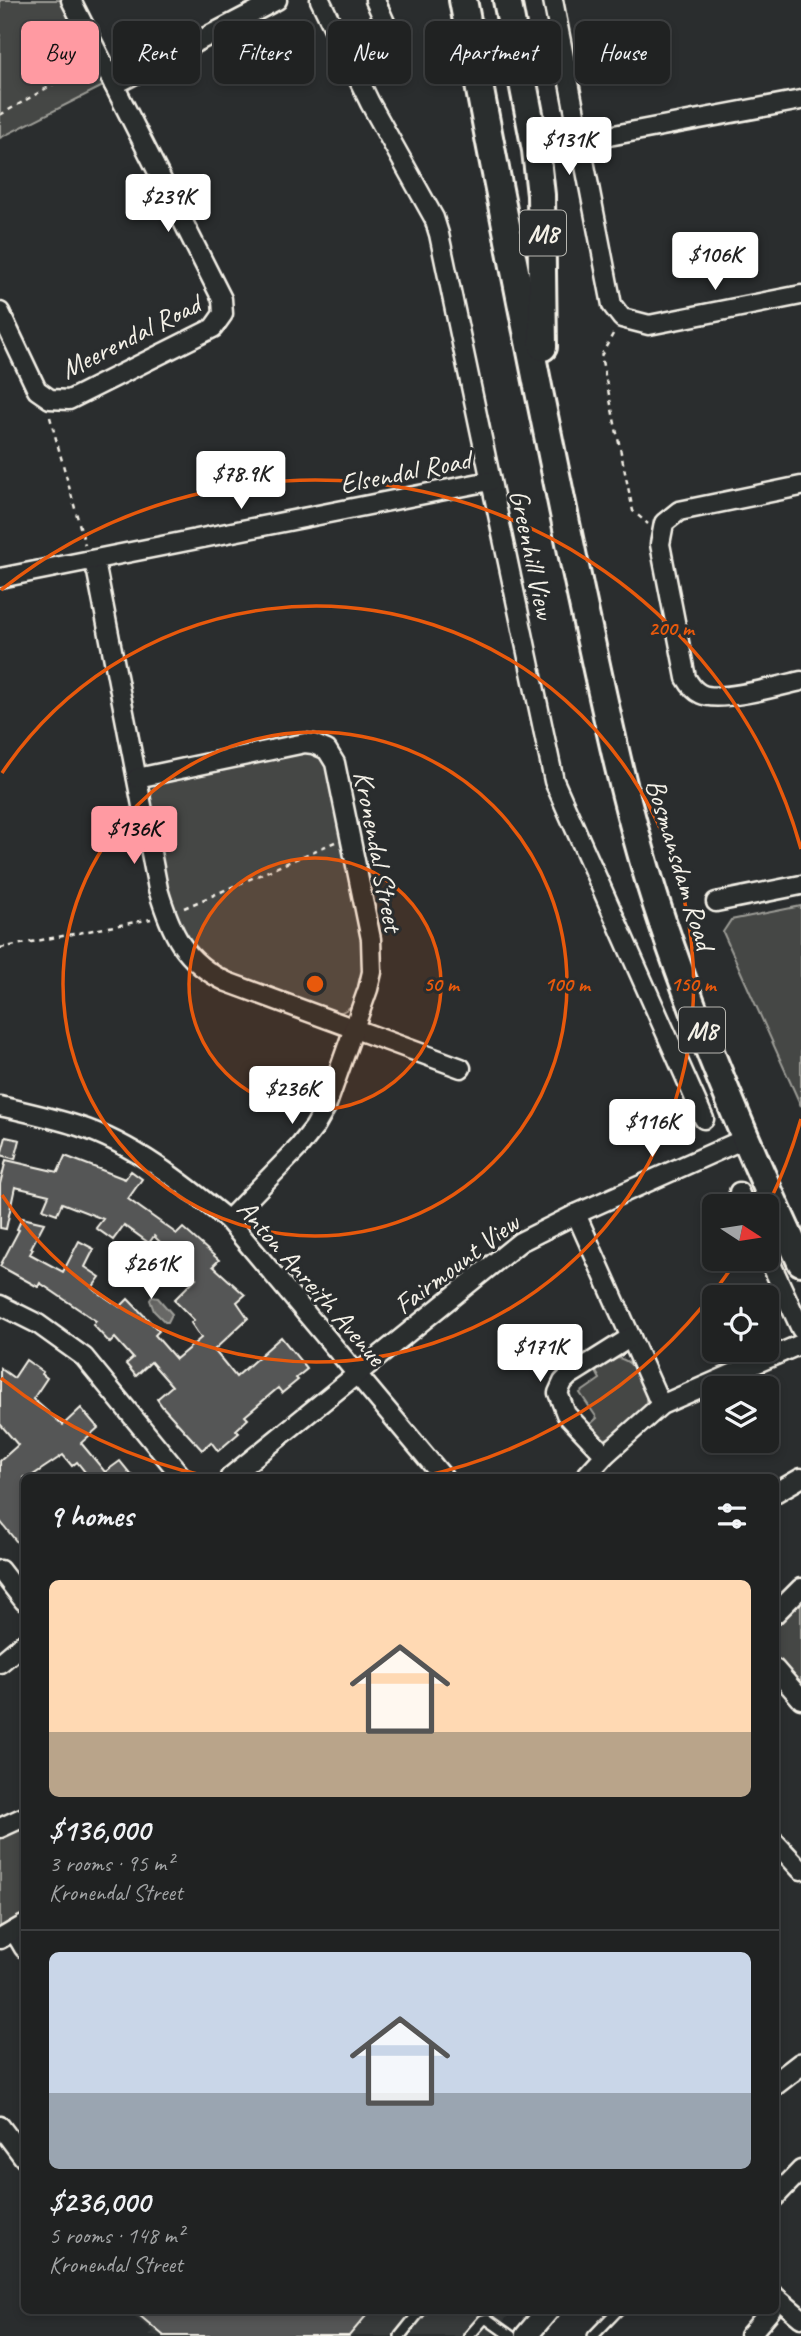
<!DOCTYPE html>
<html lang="en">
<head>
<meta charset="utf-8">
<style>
  :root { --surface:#202222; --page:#2d2f2f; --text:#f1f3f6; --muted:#a2a4a5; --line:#3d3f40; --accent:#ff9aa2 }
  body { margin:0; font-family:Caveat,sans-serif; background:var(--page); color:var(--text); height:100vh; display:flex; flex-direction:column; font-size:26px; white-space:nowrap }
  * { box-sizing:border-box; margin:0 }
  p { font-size:23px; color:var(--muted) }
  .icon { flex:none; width:38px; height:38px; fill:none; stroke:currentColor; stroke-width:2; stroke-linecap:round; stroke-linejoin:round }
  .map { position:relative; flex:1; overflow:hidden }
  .details { position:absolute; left:21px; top:1474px; width:758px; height:840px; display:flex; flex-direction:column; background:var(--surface); border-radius:10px; box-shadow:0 4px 10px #0003,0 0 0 2px var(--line) }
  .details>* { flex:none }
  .banner { position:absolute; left:21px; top:21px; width:760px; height:63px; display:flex; gap:14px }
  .needle { width:46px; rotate:102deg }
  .controls { position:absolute; left:702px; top:1194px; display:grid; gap:14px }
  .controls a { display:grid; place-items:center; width:77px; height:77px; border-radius:10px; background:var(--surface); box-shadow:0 4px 10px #0003,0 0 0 2px var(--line); font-size:35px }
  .price { position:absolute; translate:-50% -60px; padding:0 16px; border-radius:7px; background:#fff; color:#222; font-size:23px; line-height:46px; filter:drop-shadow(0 2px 4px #0008) }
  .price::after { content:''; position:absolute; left:50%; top:42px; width:21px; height:16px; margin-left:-10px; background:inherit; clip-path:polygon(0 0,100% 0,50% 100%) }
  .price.active { background:var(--accent); color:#111 }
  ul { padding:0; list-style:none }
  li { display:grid; align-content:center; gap:14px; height:371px; padding:0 28px }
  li+li { border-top:2px solid var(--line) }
  li span { display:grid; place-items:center; height:217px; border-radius:10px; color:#555 }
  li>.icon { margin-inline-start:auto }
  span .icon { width:126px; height:126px; fill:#fffc; stroke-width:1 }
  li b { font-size:30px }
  h2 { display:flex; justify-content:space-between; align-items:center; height:84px; padding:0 28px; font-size:30px }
  .pill { padding:0 24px; border-radius:10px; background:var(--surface); box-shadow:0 4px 10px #0003,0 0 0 2px var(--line); font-size:24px; line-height:63px }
  .pill.active { background:var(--accent); color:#111 }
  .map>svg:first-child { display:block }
</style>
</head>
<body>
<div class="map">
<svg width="801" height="2336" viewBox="0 0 801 2336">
  <rect width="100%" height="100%" fill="#2a2d2e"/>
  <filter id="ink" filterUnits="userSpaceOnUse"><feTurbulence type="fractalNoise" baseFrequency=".0143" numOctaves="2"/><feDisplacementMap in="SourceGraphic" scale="14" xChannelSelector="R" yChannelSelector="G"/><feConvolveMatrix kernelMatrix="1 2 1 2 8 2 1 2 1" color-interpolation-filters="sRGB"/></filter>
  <g filter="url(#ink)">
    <path fill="#373a3a" d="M127,2310H513L491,2336H148L152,2331Z"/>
    <g fill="#444645" stroke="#9c9c96" stroke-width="2">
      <path d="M0,0H63L107,84L0,138Z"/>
      <path d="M307,752L320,755L328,765L366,959C364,980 362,1007 338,1013L221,971L197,953L182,932L171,903L150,800L153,789L163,781Z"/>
      <path d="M801,906V1106L723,932L731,920Z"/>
      <path d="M617,1358C636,1360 650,1390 645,1407L613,1438L602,1439L587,1427L597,1418L580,1393L600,1379L594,1368Z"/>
      <path d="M801,1599V1686L775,1656V1625Z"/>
      <path d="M19,1827L24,1829V1918L9,1925L0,1926V1834Z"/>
    </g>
    <path fill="#676866" stroke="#9f9f9a" stroke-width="2" d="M152,1297L158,1298L172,1314L168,1322H165L154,1311L150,1300Z"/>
    <g fill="#555756" stroke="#f4f1e8" stroke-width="2">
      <path d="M6,1137L20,1140L15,1159L1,1155Z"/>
      <path d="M65,1156L125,1179L131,1171L142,1179L128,1199L177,1234L183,1228L219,1260L213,1266L245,1295L237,1302L248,1318L214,1350L236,1377L281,1337L307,1369L296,1378L298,1380L282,1393L278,1388L245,1416L248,1419L236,1430L239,1433L218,1451L211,1442L202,1450L162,1406L157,1399L172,1386L151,1362L136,1376L126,1364L133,1358L115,1338L110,1343L93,1325L96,1321L40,1283L38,1287L0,1266L19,1230L17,1229L22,1218L44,1223L31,1248L33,1249L30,1254L63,1272L79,1241L94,1249L85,1267L100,1277L92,1288L120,1307L128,1299L159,1331L155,1335L176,1359L201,1338L191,1323L194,1320L174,1300L196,1278L154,1236L149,1243L124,1225L113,1240L96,1228L103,1219L62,1203L57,1214L43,1209L49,1195L15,1187L6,1229L0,1228V1184L6,1160L58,1172Z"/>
      <path d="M26,1360L43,1372L42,1374L47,1378L33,1399L63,1425L81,1408L98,1428L81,1443L105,1472L120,1461L133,1477H89L77,1462L72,1466L63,1455L30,1477H24V1551L0,1521V1461L18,1445L0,1424V1368L14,1378Z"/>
      <path d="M133,2310H371L349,2336H164Z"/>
    </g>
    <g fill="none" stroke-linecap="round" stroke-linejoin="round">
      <g stroke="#f4f1e8" stroke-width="14">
        <g id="service">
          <path d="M400,2336L421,2310"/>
          <path d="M469,2336L483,2320L487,2319L511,2336"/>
          <path d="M593,2336L618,2310"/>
        </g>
      </g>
      <g stroke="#f4f1e8" stroke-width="23">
        <g id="minor">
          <path d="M320,0L370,103L434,218L439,234L554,781L704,1119"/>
          <path d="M375,0L391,36L396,61"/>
          <path d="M553,0L612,305L622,318L649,325L801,295"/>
          <path d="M114,85L277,0"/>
          <path d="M582,141L801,100"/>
          <path d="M0,312L37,390L50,399L69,400L213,328L223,314L222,299L71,0"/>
          <path d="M801,486L679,511L664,523L660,544L686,678C690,685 694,691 701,694C719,703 779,686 801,681"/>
          <path d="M92,560L97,572L158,889C171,933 184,962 227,982L461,1068"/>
          <path d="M0,578L490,481"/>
          <path d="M137,778L305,743L313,744L327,750L335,763L371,939L372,972L368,989L326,1107L314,1128L299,1147L228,1220"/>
          <path d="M716,902L801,885"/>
          <path d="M0,1106C26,1112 53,1118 78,1126C134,1144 183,1183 228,1220L443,1477"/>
          <path d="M739,1192L745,1206"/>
          <path d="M576,1214L661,1405"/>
          <path d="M766,1253L801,1329"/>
          <path d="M0,1305L38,1324L84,1357L182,1477"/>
          <path d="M605,1455L566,1414L558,1393L563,1382L569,1376L631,1337"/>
          <path d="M230,1477L520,1242L576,1214L744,1139"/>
          <path d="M585,1477L605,1455L661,1405L801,1344"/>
          <path d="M775,1493L801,1478"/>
          <path d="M0,1570L24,1601"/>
          <path d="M775,1614L801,1588"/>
          <path d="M0,1663L24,1643"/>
          <path d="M775,1669L801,1699"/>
          <path d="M0,1828L24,1817"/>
          <path d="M775,1842L801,1870"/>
          <path d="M14,1931L24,1948"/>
          <path d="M0,1939L24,1925"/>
          <path d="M0,2126L24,2158"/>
          <path d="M775,2197L801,2170"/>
          <path d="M775,2296L801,2318"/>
          <path d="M749,2336L771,2310"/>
        </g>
      </g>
      <g stroke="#f4f1e8" stroke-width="26">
        <g id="tertiary">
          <path d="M775,2084L801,2064"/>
          <path d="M526,2336L548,2310"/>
        </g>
      </g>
      <g stroke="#f4f1e8" stroke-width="32">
        <g id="primary">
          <path d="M463,0C498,188 535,375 574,562C600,682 623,804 662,921C701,1038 749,1150 801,1262"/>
          <path d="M507,0L536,150L541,195L543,347"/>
        </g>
      </g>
      <g stroke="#f4f1e8" stroke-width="2.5" stroke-dasharray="5 5" stroke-linecap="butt">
        <path d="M0,115L85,66"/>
        <path d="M613,334L601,356L633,511L648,524"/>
        <path d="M50,417L85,545"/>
        <path d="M184,908L335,842"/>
        <path d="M0,948L151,919"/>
      </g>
      <use href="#service" stroke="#2a2d2e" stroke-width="9"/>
      <use href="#minor" stroke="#2a2d2e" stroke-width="18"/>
      <use href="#tertiary" stroke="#2a2d2e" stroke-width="21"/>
      <use href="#primary" stroke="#2a2d2e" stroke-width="26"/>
    </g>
  </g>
  <circle cx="315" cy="984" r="126" fill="#e8590c" fill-opacity=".12"/>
  <g fill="none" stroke="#e8590c" stroke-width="3.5">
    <circle cx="315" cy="984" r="126"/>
    <circle cx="315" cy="984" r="252"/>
    <path d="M2 773A378 378 0 1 1 2 1195"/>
    <path d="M801 1119A504 504 0 0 1 768 1205M738 1258A504 504 0 0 1 420 1477M210 1477A504 504 0 0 1 1 1378M1 590A504 504 0 0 1 801 849"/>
  </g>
  <g text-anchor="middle" stroke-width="6" stroke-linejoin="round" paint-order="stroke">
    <g fill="#2a2d2e" stroke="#b7b6b0" stroke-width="2">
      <rect x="520" y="210.5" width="46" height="45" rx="5"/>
      <rect x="679" y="1007.5" width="46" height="45" rx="5"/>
    </g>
    <g font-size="26" font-weight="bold" fill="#f4f1e8">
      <text x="543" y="242">M8</text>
      <text x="702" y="1039">M8</text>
    </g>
    <g font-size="28" fill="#f4f1e8" stroke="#2a2d2e">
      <text transform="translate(130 336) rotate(-27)" y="10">Meerendal Road</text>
      <text transform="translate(405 471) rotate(-11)" y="10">Elsendal Road</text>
      <text transform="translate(533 554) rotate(78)" y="10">Greenhill View</text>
      <text transform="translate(379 851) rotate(79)" y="10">Kronendal Street</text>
      <text transform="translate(681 864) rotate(73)" y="10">Bosmansdam Road</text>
      <text transform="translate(456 1263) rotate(-37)" y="10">Fairmount View</text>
      <text transform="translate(312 1282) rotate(49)" y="10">Anton Anreith Avenue</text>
    </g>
  </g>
  <circle cx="315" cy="984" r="10" fill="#e8590c" stroke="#2a2d2e" stroke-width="3.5"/>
  <g font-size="21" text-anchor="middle" font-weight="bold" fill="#e8590c" stroke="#2a2d2e" stroke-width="6" stroke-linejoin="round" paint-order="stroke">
    <text x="671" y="635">200 m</text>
    <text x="441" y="991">50 m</text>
    <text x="567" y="991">100 m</text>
    <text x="693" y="991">150 m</text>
  </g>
</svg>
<div class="controls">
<a><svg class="needle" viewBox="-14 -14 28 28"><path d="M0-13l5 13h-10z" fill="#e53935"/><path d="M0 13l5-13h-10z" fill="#a2a4a5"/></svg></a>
<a><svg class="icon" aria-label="locate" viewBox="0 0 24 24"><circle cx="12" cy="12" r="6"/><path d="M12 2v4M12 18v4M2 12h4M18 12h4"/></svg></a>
<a><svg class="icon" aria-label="layers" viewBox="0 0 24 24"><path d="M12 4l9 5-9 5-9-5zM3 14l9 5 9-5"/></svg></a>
</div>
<b class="price" style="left:569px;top:177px">$131K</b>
<b class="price" style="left:168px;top:234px">$239K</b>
<b class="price" style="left:715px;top:292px">$106K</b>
<b class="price" style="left:241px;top:511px">$78.9K</b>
<b class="price active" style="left:134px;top:866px">$136K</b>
<b class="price" style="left:292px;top:1126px">$236K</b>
<b class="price" style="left:652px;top:1159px">$116K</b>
<b class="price" style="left:151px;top:1301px">$261K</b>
<b class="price" style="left:540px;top:1384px">$171K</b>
<div class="banner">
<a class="pill active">Buy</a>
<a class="pill">Rent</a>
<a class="pill">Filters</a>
<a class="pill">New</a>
<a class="pill">Apartment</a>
<a class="pill">House</a>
</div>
<section class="details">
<h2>9 homes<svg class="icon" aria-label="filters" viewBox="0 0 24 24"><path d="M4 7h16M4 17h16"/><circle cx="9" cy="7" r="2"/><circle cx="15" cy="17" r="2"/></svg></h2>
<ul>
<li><span style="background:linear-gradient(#ffd9b3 70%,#b9a48a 0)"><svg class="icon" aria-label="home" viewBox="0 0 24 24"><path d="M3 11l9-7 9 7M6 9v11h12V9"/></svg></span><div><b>$136,000</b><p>3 rooms · 95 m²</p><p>Kronendal Street</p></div></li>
<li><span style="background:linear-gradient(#c9d6e8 65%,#9aa5b1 0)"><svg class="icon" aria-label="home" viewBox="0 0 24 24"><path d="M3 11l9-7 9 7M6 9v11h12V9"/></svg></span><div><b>$236,000</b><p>5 rooms · 148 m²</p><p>Kronendal Street</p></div></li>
</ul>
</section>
</div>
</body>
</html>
